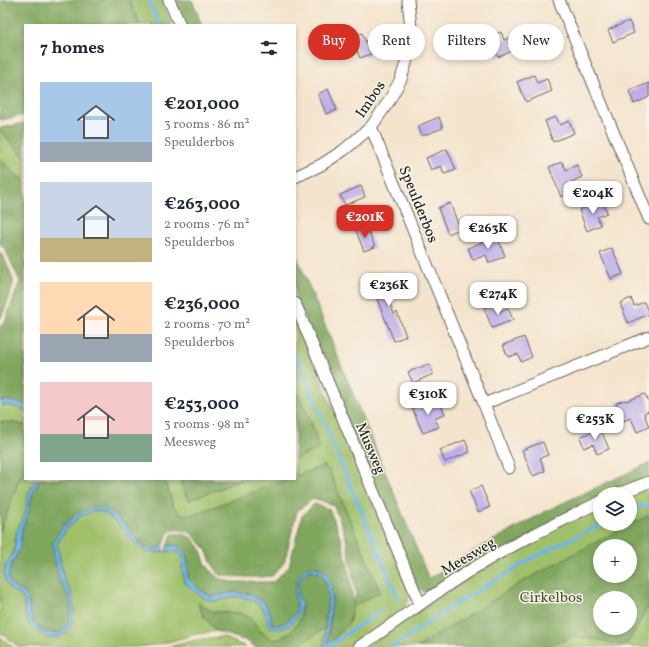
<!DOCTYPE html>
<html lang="en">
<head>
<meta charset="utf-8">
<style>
  :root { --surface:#fff; --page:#f6f6f7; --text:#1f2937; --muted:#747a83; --accent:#d93025 }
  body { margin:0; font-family:Vollkorn,serif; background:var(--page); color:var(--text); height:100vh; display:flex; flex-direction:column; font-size:15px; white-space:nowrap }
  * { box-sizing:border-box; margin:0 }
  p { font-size:13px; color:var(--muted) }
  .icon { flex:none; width:22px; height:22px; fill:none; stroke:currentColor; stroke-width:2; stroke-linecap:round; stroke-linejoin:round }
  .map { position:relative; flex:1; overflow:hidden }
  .side { position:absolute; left:24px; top:24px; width:272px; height:456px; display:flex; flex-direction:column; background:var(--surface); border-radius:0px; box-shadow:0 2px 6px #0003 }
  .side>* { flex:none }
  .hud { position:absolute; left:308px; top:24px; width:281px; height:36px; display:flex; gap:8px }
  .controls { position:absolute; left:593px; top:487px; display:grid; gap:8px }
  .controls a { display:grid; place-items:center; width:44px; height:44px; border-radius:50%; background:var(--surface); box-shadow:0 2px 6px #0003; font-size:20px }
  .price { position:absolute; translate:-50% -34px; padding:0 9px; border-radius:8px; background:#fff; color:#222; font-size:13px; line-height:26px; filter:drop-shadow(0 1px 2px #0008) }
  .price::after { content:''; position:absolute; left:50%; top:24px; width:12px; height:9px; margin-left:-6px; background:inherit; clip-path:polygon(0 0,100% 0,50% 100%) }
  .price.current { background:var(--accent); color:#fff }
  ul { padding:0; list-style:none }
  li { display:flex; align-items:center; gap:12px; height:100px; padding:0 16px }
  li span { display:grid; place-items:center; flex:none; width:112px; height:80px; border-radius:0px; color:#555 }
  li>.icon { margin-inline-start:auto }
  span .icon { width:48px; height:48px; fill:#fffc; stroke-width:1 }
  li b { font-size:17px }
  h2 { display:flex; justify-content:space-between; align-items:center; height:48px; padding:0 16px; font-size:17px }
  .pill { padding:0 14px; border-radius:18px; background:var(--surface); box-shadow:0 2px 6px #0003; font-size:14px; line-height:36px }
  .pill.current { background:var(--accent); color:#fff }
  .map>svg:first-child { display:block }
</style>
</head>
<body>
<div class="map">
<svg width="649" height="647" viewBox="0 0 649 647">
  <rect width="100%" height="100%" fill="#f7f3e8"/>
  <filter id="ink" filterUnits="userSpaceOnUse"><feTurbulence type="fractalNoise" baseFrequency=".025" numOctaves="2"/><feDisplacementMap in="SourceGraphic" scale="8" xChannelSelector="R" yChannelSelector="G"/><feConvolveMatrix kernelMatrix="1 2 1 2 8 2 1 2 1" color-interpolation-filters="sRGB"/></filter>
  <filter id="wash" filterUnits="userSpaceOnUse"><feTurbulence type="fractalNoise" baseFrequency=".012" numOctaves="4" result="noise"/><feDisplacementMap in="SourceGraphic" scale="16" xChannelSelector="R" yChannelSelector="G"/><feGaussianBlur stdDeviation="0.9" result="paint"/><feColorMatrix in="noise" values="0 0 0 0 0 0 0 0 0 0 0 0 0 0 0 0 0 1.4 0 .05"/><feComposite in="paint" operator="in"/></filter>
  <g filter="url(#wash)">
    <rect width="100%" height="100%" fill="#f4e4cd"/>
    <g fill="#9fc069" stroke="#5e6e42" fill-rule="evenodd">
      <path d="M129,0H162L172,25H140Z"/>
      <path d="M0,130L25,158V182L0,160Z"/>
      <path d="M295,318L410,593L408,602L401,611L352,647H329L328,645L349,624L352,607L380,591L330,472L326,467L323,466L295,476V459L317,450L319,448L313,427L295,386Z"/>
      <path d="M0,405H9L25,410V426L16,423L0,422Z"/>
      <path d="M25,471V479H36L28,494L26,511L16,533L14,551L6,565L4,574L5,581L11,590L20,595L24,600L25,615L72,594L64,580L57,544L67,528L79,517L93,511H101L113,519L126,532L132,540L156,553L166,551H175L180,553L183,557L182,566L184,582C190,587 206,600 213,601C219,602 225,598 231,597C240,595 255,600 261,606C264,610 266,615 268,620L297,615L302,604L301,617L297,624L292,630L282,638L273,640L260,631L256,624L240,613L214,612L198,604L204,617L216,631L197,634L156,645L135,647H19L0,632V532L18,483Z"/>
      <path d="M164,479H179L188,500H190L245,479H288L192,515L181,514L173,505L170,495Z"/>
      <path d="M649,486V647H366L476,573L561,525L600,507V524H630V494ZM600,546H630V576H600ZM600,598H630V628H600Z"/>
      <path d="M325,628L324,647H295Z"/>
      <path d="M0,637L13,647H0Z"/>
      <path d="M223,637L246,647H168L200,639Z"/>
    </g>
    <g fill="#7fa65d" stroke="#4e613c" fill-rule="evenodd">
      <path d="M2,0H129L140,25H25V115L0,120V10Z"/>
      <path d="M174,0H192L202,25H184Z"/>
      <path d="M25,123V158L0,130V128Z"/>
      <path d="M0,160L25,182V405L11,401H0V327L6,319L20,281L5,249L0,244Z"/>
      <path d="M0,252C5,259 11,272 13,281C14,286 4,314 0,319Z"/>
      <path d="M295,252L429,579L457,560L550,509L649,463V477L611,494H600V499L431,591L425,592L417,587L295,295Z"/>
      <path d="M295,386L313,427L319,448L317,450L295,459Z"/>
      <path d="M0,422L16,423L25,426V471L18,483L0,531Z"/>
      <path d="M323,466L326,467L330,472L380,592L352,607L349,624L328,645L332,598L331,583L325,572L316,566L301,573C299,580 296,588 295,595C295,599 298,603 297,607C296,619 282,627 272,624L270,612L249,594L234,592L211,597L198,588L188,578L187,556L176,546H167L172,534H183L192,538L200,548L206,565L218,578L232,582H273L289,566L302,516L314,504L329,509C341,535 349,564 352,593C353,597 352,601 352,605L356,594L347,542L342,525L333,505L314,498L297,511L284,563L272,576C254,578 237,577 220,575L211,562L206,549L191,533L184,530H172L168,533L163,546L154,549L145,548L129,529L115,515L102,508L77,514L53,542L54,557L60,581L69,596L71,611L68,624L60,633H47L34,624L30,613L28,599L25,593L13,587L8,578L11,565L20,548L22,529L29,512L32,495L40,479H164L170,495L173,506L181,514L192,515L288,479H295V476Z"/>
      <path d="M179,479H244L190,500H188Z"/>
      <path d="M649,515V605L628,643L619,645L600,640L574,637L545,647H418L520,583L596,542ZM600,546H630V576H600ZM600,598H630V628H600Z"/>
      <path d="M313,570L322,574L327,585L328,597L325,628L295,647H255L247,641L216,631L204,617L198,603L214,612L240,613L249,617L256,624L260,631L267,636L273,640L282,638L292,630L297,624L301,617L302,604L298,597V584L303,575L307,572Z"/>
    </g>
    <g fill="#6eb5e5" stroke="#456880">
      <path d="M0,401H11L25,405V410L9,405H0Z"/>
      <path d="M36,479H40L32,495L29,512L22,529L20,548L11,565L8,578L13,587L25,593L28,599L30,613L34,624L47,633H60L68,624L71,611L69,596L60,581L54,557L53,542L63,526L77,514L93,507L102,508L115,515L129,529L145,548L154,549L163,546V552H146L132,540L126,532L113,519L101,511H93L79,517L67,528L57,544L64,580L72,594L74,610L72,623L68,631L60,637L48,638L31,627L25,614L24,600L20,595L11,590L5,581L4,574L6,565L14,551L16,533L26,511L28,494Z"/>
      <path d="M167,546C170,546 174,545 177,546C190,551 187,567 188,578L198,588L211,597L234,592L249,594L264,602L270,612L272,624C274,624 275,625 277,625C286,625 298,614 297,605C297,602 295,599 295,596C294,585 300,566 314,566C317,567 317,567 320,569C321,570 324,570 325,572C339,586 326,628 328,646L324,647L328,597L327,585L322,574L313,570L307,572L303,575L298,584V597L302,604C300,609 298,617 294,621C287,629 276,631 268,625C268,619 265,610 260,605C254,599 239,595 231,597C225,598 218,602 212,601C205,600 189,587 184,582L182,566L183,557C178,551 173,551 166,551Z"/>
    </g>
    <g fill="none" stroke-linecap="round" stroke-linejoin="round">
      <g stroke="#6eb5e5" stroke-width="3.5">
        <path d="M149,0L159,25"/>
        <path d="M295,353L398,599"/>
        <path d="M630,511L649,504"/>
        <path d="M327,647L380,611"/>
        <path d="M392,647L454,605L534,557L602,524"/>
      </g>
    </g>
    <g id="blocks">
      <g fill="#beade9">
        <path d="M629,21L634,33L613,42L608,30Z"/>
        <path d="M501,32L504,40L514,36L519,48L498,57L490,36Z"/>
        <path d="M362,33L371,54L360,58L352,38Z"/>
        <path d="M534,75L537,83L547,79L552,91L526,102L517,82Z"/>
        <path d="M649,83V97L634,104L629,91Z"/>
        <path d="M328,89L337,110L326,114L318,94Z"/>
        <path d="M439,117L443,128L422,136L418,126Z"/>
        <path d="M556,117L560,125L569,121L574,133L553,142L545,121Z"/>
        <path d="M447,149L456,170L444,174L441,166L431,170L426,158Z"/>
        <path d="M562,162L566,170L577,165L582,177L567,184L571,192L561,197L549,167Z"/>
        <path d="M361,186L365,197L345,205L340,195Z"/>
        <path d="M602,201L607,213L597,217L601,225L587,231L579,210Z"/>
        <path d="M450,203L460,229L448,234L438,208Z"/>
        <path d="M366,226L375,247L364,251L356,231Z"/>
        <path d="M497,236L505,256L489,263L486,255L473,260L468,248Z"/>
        <path d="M612,248L623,274L611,279L600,253Z"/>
        <path d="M392,274L396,285L382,291L384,290L394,314L397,312L406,336L394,341L375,294L376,293L371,283Z"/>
        <path d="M631,298L634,306L644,302L649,314L628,323L620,303Z"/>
        <path d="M495,303L498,312L508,308L513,320L492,328L484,308Z"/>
        <path d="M524,337L532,357L521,362L518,354L508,357L503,345Z"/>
        <path d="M429,364L433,374L413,383L408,372Z"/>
        <path d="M645,394L649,402V411L644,413L649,427L637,432L631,418L623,421L616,403L625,400L626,401Z"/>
        <path d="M428,402L430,407L440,403L445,414L435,419L439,427L423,433L412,408Z"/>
        <path d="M600,428L609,449L597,454L593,444L584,448L580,437Z"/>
        <path d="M465,440L470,452L445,462L440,450Z"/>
        <path d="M543,442L548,455L540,458L545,471L533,476L522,450Z"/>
        <path d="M481,486L490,507L478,512L469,491Z"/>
      </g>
    </g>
  </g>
  <g filter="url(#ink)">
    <use href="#blocks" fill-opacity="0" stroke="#68625a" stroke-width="1"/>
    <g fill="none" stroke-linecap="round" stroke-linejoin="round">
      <g stroke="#68625a" stroke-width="13">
        <g id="minor">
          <path d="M169,0L180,25"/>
          <path d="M559,0L649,219"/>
          <path d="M371,127L484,404L649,337"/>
          <path d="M295,177L321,165L344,150L371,127L389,101L401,79L406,63L409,46L411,28L408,0"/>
          <path d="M295,303L420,604"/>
          <path d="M484,404L509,468"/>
          <path d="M618,494L649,482"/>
          <path d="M359,647C395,623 429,597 466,573C509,546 554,524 600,502"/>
        </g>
      </g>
      <use href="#minor" stroke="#fff" stroke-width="11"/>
    </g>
  </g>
  <g text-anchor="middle" stroke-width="3" stroke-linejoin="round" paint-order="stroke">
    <g font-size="15" fill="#1c1c1c" stroke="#f7f3e8">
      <text transform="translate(370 99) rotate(-56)" y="5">Imbos</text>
      <text transform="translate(419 204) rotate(68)" y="5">Speulderbos</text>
      <text transform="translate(371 448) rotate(67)" y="5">Musweg</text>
      <text transform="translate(468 556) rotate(-31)" y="5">Meesweg</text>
    </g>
    <g font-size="15" fill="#4a5537" stroke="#f7f3e8">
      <text x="551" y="602">Cirkelbos</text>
    </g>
  </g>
</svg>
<div class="controls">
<a><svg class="icon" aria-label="layers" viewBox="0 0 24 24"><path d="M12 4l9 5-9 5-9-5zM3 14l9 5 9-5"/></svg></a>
<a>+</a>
<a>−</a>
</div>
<b class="price" style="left:593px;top:215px">€204K</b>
<b class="price current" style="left:365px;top:239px">€201K</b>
<b class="price" style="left:488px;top:250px">€263K</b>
<b class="price" style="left:389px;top:307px">€236K</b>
<b class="price" style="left:498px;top:316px">€274K</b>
<b class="price" style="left:428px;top:416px">€310K</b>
<b class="price" style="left:595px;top:441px">€253K</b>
<div class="hud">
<a class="pill current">Buy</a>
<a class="pill">Rent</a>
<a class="pill">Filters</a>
<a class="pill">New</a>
</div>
<section class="side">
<h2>7 homes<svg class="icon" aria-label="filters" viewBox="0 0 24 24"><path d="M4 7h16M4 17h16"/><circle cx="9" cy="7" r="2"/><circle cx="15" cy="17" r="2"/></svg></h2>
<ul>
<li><span style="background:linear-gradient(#a9c7e8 75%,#9aa5b1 0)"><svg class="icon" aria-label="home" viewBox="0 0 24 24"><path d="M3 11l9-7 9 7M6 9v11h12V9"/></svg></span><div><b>€201,000</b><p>3 rooms · 86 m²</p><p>Speulderbos</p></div></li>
<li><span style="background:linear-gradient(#c9d6e8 70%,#c2b280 0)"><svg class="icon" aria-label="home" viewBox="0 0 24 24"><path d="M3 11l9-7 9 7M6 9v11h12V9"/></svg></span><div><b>€263,000</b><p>2 rooms · 76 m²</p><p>Speulderbos</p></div></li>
<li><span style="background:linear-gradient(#ffd9b3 65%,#9aa5b1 0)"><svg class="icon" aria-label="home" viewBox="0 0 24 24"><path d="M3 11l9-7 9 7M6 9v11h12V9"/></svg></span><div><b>€236,000</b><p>2 rooms · 70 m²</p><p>Speulderbos</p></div></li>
<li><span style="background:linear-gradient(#f6c9c9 65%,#7fa58c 0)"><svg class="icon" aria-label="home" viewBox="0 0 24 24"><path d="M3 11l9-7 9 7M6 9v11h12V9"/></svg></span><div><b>€253,000</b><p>3 rooms · 98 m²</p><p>Meesweg</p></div></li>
</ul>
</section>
</div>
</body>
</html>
